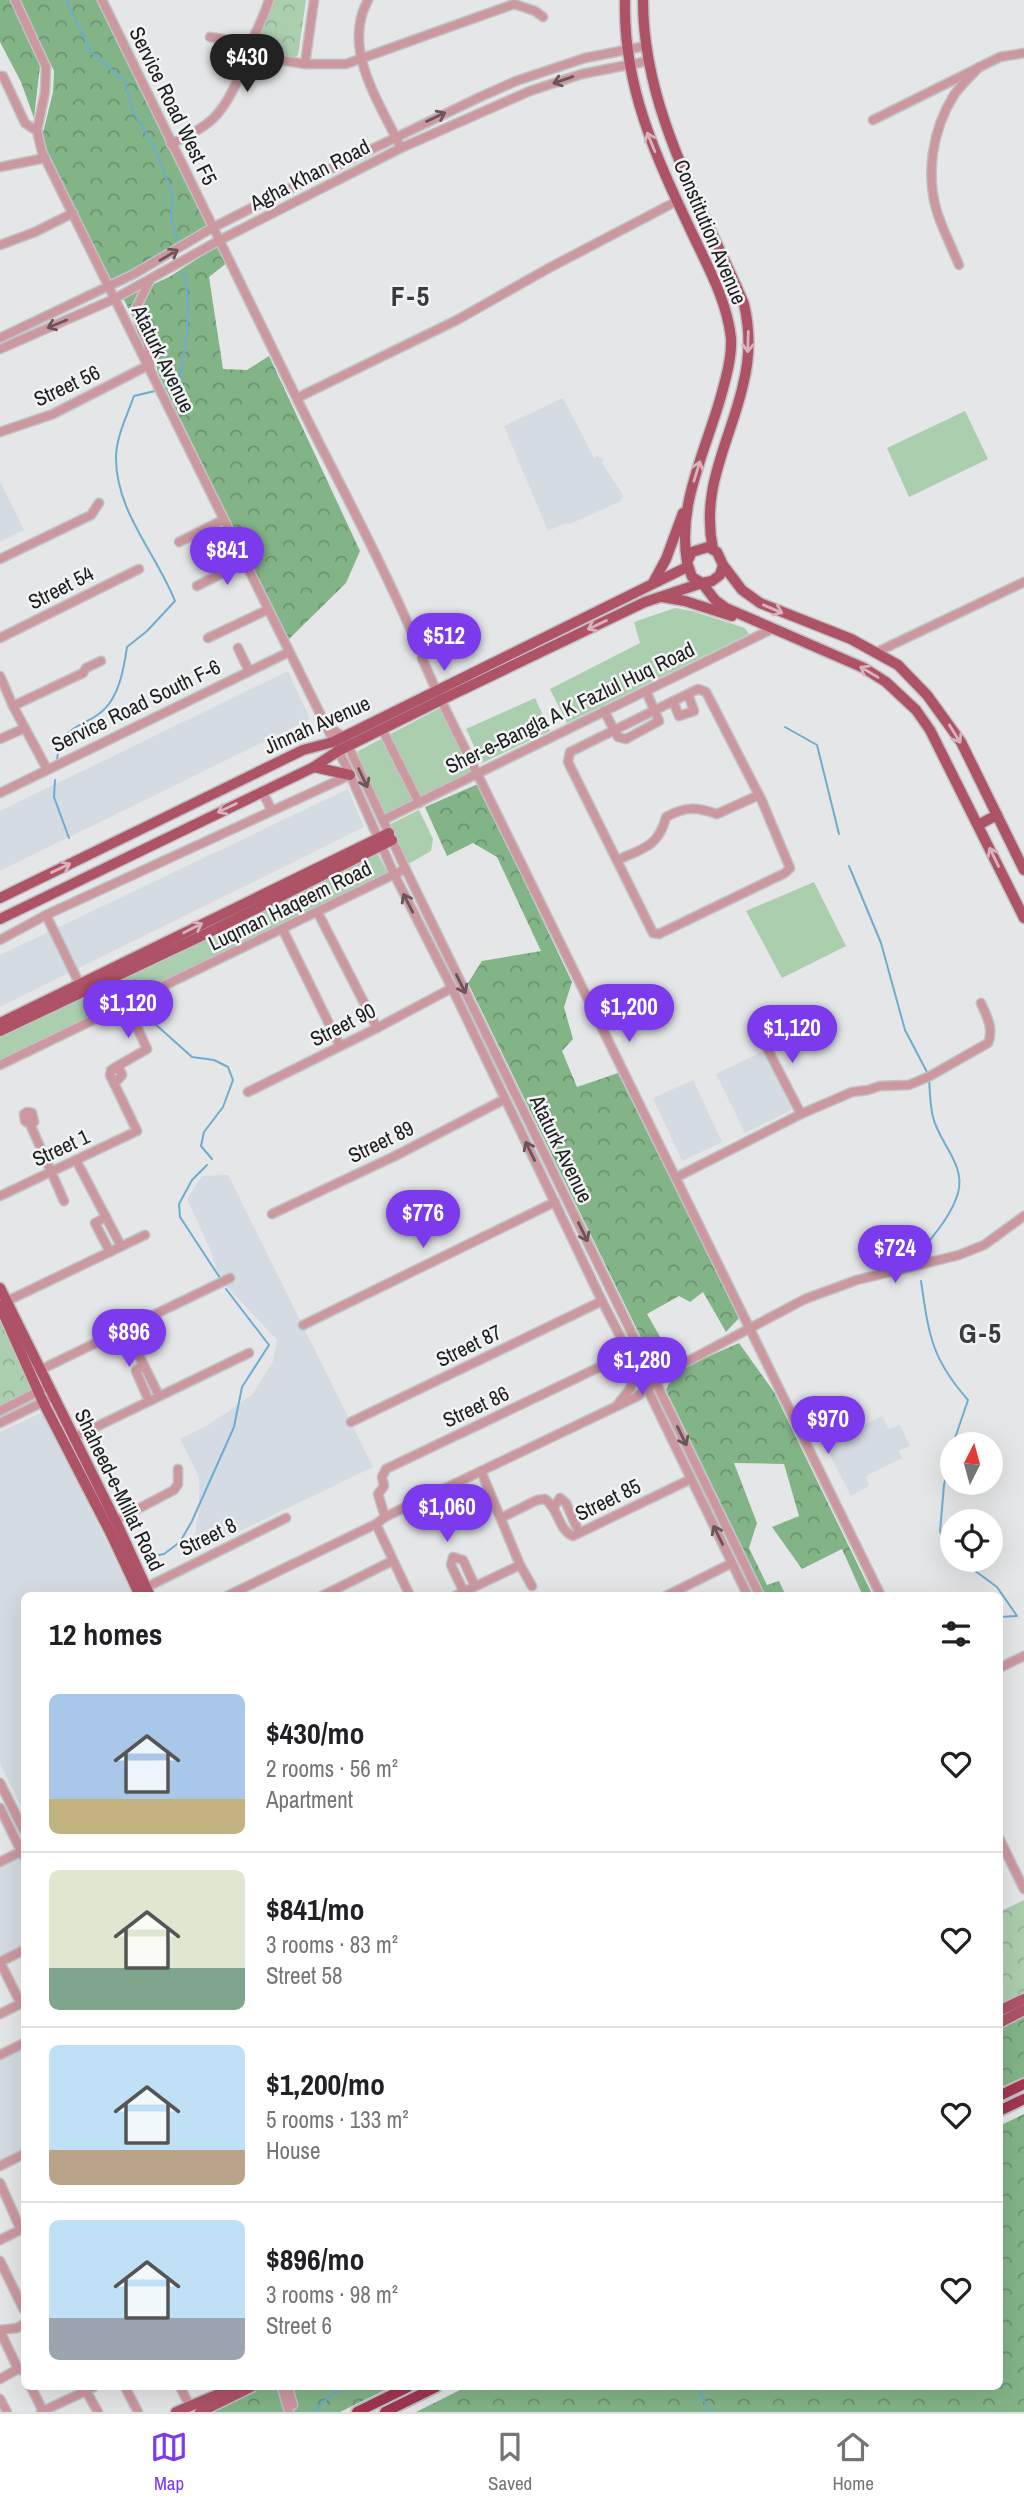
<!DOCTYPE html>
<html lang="en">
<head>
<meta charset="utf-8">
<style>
  :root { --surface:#fff; --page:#f2f2f2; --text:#202124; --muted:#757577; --line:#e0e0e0; --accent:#7c3aed }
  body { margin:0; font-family:"Archivo Narrow",sans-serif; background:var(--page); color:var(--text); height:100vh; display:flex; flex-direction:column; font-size:26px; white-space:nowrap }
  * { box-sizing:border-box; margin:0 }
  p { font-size:23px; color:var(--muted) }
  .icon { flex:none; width:38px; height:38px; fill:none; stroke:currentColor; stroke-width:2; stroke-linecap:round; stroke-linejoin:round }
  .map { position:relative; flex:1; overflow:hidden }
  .sheet { position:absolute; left:21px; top:1592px; width:982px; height:798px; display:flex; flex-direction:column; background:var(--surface); border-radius:10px; box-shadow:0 7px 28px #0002 }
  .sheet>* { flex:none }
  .needle { width:46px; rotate:6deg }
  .tools { position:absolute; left:940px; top:1432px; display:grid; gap:14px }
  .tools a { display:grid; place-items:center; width:63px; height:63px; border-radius:50%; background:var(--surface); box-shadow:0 7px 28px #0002; font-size:35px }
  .price { position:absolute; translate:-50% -60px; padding:0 16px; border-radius:24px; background:var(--accent); color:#fff; font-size:23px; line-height:46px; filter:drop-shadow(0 2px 4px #0008) }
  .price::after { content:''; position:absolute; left:50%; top:42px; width:21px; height:16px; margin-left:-10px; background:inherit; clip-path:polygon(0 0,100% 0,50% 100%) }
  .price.current { background:#222; color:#fff }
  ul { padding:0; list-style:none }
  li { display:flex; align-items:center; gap:21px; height:175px; padding:0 28px }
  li+li { border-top:2px solid var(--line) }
  li span { display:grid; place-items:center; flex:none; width:196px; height:140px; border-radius:10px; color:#555 }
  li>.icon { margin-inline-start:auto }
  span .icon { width:84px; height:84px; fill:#fffc; stroke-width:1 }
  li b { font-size:30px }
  h2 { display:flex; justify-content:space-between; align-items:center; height:84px; padding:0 28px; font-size:30px }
  .tabs { display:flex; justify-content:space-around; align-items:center; height:98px; border-top:2px solid var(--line); background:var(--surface); font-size:19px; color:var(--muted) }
  .tabs a { display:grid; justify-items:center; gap:4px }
  .tabs .current { color:var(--accent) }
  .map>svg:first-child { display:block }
</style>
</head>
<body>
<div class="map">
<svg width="1024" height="2412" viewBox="0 0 1024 2412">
  <defs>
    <pattern id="forest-crowns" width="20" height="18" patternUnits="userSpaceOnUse" patternTransform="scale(1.75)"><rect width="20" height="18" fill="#83b488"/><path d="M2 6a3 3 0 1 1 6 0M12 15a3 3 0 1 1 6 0" fill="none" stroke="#6b926f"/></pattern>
    <pattern id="park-crowns" width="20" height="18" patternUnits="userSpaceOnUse" patternTransform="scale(1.75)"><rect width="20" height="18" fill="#abceae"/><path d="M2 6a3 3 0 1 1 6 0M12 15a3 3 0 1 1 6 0" fill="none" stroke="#93b095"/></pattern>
  </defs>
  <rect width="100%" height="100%" fill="#e5e6e7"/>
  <g fill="#d4dbe2">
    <path d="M563,398L594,458L598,456L603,459L602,463L623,495L621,501L570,524H563L548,531L504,426Z"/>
    <path d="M0,481L24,530L0,542Z"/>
    <path d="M288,671L310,719L0,871V811Z"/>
    <path d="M348,789L364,827L0,1007V955Z"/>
    <path d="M763,1051L792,1110L745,1133L716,1074Z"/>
    <path d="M693,1080L722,1142L682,1161L653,1098Z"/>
    <path d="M228,1175L373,1467L192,1554L199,1510V1477L180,1439L210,1424L253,1394L273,1361L277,1340L219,1278L210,1249L187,1199L202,1176Z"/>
    <path d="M43,1412L133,1596H24V1813L0,1763V1432Z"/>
    <path d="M882,1416L889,1429L900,1425L910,1446L899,1451L902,1458L866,1476L869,1486L851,1496L822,1440L841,1429L844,1434Z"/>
    <path d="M17,1855L24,1870V1948L0,1961V1864Z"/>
    <path d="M24,2048V2151L0,2163V2060Z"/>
  </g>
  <g fill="#abceae">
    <path d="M965,411L988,459L909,497L887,448Z"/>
    <path d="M675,608L692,611L745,628L749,634L567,723L550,689L640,643L634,622Z"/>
    <path d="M535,698L550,731L482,763L466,729Z"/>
    <path d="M442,707L473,770L471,773L388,813L384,811L357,759L358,751Z"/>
    <path d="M419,810L433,839L431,851L408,864L393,834L391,824Z"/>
    <path d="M375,848L388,874L0,1061V1035Z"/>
    <path d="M814,882L846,946L782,978L746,911Z"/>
  </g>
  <g fill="url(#forest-crowns)">
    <path d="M0,0H12L40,66L34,118L21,82L0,42Z"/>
    <path d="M20,0H97L209,225L150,262L109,282L41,141L53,92L54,71Z"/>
    <path d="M219,245L228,262L209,277L223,369L247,370L269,356L360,551L346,583L288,640L158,373L155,360L123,298L169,277Z"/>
    <path d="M478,784L572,982L564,1007L573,1039L562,1051L577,1087L618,1073L739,1318L726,1332L703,1292L690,1302L679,1296L647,1314L663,1342L657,1357L649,1354L468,983L482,961L541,951L497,857L473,843L447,856L425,807Z"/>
    <path d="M739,1343L774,1392L873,1596H863L842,1549L802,1569L772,1527L799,1516L784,1464L734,1463L757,1523L749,1548L767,1585L779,1581L786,1596H766L666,1390L675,1371Z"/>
    <path d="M1024,2014V2078L999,2090V2026Z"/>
    <path d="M1024,2114V2412H416L466,2387H999V2126Z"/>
    <path d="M259,2387H391L340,2412H208Z"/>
  </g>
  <g fill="url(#park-crowns)">
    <path d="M272,0H306L298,55L293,59L254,45Z"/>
    <path d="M0,1318L35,1389L0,1406Z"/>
    <path d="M1024,1900V1996L999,2007V1912Z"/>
  </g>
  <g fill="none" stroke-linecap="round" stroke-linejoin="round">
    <g stroke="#6dadcf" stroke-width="2">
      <path d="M66,0L92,53L125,81L133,111L153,145L172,192L171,219L178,243"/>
      <path d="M164,389L178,386C186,348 192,311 184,273"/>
      <path d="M785,727L817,745L839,834"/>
      <path d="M57,760C60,720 90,729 109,704C121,687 124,666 127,647L147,631L175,601C156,553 116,512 116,458C116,437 127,416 134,396L155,391"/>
      <path d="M55,780L54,797L69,838"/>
      <path d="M849,866L881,943L905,1030L928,1074"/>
      <path d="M135,980L141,993"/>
      <path d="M144,1002L154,1023L192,1057L214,1060L228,1067L233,1080L223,1107L204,1132L201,1146L212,1159"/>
      <path d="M207,1165L192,1180L179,1204L180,1217L220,1278"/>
      <path d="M917,1256C932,1237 951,1217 958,1193C966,1164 939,1143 933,1117C930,1105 930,1092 929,1079"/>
      <path d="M921,1281C929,1335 931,1358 968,1400L953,1444"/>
      <path d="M952,1449L944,1485L940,1532L952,1549"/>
      <path d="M149,1557L164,1554L180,1542L192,1521L234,1427L242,1387L269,1345L226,1289"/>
      <path d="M959,1559L997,1587L1017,1616L999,1617"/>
      <path d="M703,2387L700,2394L711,2412"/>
      <path d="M314,2412L332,2394L347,2387"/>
    </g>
    <g stroke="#c1c2c3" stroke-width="11">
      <g id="minor">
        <path d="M15,0L46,67L45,92L37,131L42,152L348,770L394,874L452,988L602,1301L647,1388L748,1596"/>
        <path d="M102,0C168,133 232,267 298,401C339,483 383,564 419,649"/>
        <path d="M368,0C341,49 380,103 401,148"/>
        <path d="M210,37L241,42L269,58L305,64H346L514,4L535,11L543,17"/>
        <path d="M305,64L314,0"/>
        <path d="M0,76H3L25,123L37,131"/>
        <path d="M873,120L1000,57L1024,53"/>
        <path d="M171,144C210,126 222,116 239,77C242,70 242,62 245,56C253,37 263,20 269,0"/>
        <path d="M0,167L45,158"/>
        <path d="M0,245L35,232L73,213"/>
        <path d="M959,265C952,248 944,232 938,215C925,176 932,130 954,95C961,85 971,76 979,67"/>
        <path d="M149,282L136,308L140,327L148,344L150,369"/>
        <path d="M0,338L134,274L212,228L289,189L478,98L516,81L585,58L646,46"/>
        <path d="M0,349L114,299L218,241L401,148L530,91L582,74L648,61"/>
        <path d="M297,398L457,320L549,268L677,201"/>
        <path d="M0,432L53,414L147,366"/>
        <path d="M179,542L223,520"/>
        <path d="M0,559L91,515L99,503"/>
        <path d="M197,586L244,562"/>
        <path d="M0,638L139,569"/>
        <path d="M208,638L267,610"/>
        <path d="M238,648L249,671"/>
        <path d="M877,652L1024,582"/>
        <path d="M422,658L436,690C587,991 731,1295 881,1596"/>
        <path d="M0,676L13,706L47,769"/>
        <path d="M698,689L706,692L762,801L790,868L785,873L659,934L653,933L568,762L570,752Z"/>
        <path d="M673,701L679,716L694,711L688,694"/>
        <path d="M13,706L83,673L86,668L101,661"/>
        <path d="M604,711L618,737L626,739L659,721L646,691"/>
        <path d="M327,726L344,737L407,872L760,1596"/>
        <path d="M382,729L419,803"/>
        <path d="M0,739L25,728"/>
        <path d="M262,791L271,809"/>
        <path d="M0,793L289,652"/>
        <path d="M383,820L772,629"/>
        <path d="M617,860C643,849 659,846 666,817C686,806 697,807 717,814L759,795"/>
        <path d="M318,913L377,1028"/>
        <path d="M46,915L79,983"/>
        <path d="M283,930L340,1046"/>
        <path d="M0,940L46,915L350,775"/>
        <path d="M757,1029L801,1114"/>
        <path d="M0,1065L405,869"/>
        <path d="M114,1068L147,1049L127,1005"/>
        <path d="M248,1092L377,1028L452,988"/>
        <path d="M30,1124L34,1122L32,1113L27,1112L24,1114L25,1121L30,1124L64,1201"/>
        <path d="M76,1160L121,1246"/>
        <path d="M677,1177L801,1114L852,1092L868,1090L880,1086L909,1085L930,1076L988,1043C994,1029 987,1017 981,1003"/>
        <path d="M0,1196L137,1131L110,1075L111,1070L119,1068L122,1075L114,1084"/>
        <path d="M272,1214L395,1156L505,1099"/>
        <path d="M106,1217L95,1223L110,1252"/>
        <path d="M3,1303L145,1235"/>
        <path d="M303,1325L555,1202"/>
        <path d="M126,1329L159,1396"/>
        <path d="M644,1359L659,1366L674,1368"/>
        <path d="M144,1365L136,1371L149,1401"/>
        <path d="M40,1370L230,1278"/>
        <path d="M618,1404L630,1389L637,1370"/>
        <path d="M0,1411L47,1387"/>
        <path d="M351,1422L602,1301"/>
        <path d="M0,1423L53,1397"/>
        <path d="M73,1438L249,1353"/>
        <path d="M481,1471L520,1565L532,1586"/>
        <path d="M554,1507L560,1498L566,1503L577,1528"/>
        <path d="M385,1517L378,1494L384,1486L382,1477L386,1469L629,1353"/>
        <path d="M501,1518L537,1500L545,1499C559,1509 558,1530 573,1536L691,1479"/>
        <path d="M115,1521L174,1490L178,1484V1469"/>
        <path d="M376,1524L410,1596"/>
        <path d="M145,1588L286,1518"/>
        <path d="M464,1592L451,1565L453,1557L463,1560L475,1586"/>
        <path d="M227,1596L376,1524L385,1517L636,1397L675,1368L805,1299L857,1280L959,1255L984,1245L1024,1216"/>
        <path d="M322,1596L392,1561"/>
        <path d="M455,1596L520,1565"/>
        <path d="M666,1596L732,1563"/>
        <path d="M999,1668L1024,1656"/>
        <path d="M0,1783L24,1831"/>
        <path d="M0,1808L24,1857"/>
        <path d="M999,1838L1024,1889"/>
        <path d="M0,1862L22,1851"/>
        <path d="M21,2004L0,1962L24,1950"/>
        <path d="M0,2014L24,2002"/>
        <path d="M0,2055L24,2043"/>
        <path d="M0,2166L24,2154"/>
        <path d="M0,2183L21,2230"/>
        <path d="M0,2240L24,2228"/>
        <path d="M0,2261L24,2310"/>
        <path d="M0,2330L17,2328L24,2324"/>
        <path d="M0,2331L18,2369"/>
        <path d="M0,2379L18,2369L24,2371"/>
        <path d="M31,2387L43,2411"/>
        <path d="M125,2387L138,2412"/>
        <path d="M180,2387L190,2406"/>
        <path d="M282,2387L289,2412"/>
        <path d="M288,2387L293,2405"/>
        <path d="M86,2391L98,2412"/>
        <path d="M0,2399L7,2412"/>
        <path d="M41,2412L94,2387"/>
      </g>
    </g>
    <g stroke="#c1c2c3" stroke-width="13">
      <g id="major">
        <path d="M625,0C623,87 656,157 692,233C708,267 727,301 731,338C732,357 726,378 721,396C706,450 677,504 687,562"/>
        <path d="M643,0C643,111 702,205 744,304C750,330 750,358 743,385C730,442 700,488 713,549"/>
        <path d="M723,565L742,590L760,603L851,639L898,665L927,695L961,742L1024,870"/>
        <path d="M653,583L666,559L683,513"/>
        <path d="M702,583L715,600L726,608L864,668L886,682L916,710L930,730L1024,918"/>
        <path d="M662,597L685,601L732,616"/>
        <path d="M314,767L350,775"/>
        <path d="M978,825L997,815"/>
        <path d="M0,898L303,750L333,742L687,567"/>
        <path d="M0,919L314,767L338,751L441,700L645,602L702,583L712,581L720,575L723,565L717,552L708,547L692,552L687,562L692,577L702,583"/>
        <path d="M0,1023L389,833"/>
        <path d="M0,1031L214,930L392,840"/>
        <path d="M0,1288L119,1528L150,1596"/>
        <path d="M0,1306L43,1402L110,1532L140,1596"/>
        <path d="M999,2011L1024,1999"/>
        <path d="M999,2023L1024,2010"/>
        <path d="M176,2412L235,2387"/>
        <path d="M200,2412L251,2387"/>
      </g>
    </g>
    <g stroke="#c1c2c3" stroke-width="14">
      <g id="highway">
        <path d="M999,2096L1024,2084"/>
        <path d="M999,2111L1024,2099"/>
        <path d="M357,2412L408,2387"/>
        <path d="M385,2412L436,2387"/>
      </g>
    </g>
    <use href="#minor" stroke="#cc98a0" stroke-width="8"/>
    <use href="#major" stroke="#ae5366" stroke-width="10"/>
    <use href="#highway" stroke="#a13651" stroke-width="10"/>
  </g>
  <defs><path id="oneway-shaft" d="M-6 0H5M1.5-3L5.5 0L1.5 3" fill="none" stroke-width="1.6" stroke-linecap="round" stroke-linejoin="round" transform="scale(1.75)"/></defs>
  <g stroke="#6c5458">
    <use href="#oneway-shaft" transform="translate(563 80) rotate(161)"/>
    <use href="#oneway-shaft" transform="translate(436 117) rotate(-25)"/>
    <use href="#oneway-shaft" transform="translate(169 255) rotate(-31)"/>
    <use href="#oneway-shaft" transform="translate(57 324) rotate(158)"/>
    <use href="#oneway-shaft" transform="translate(363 778) rotate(65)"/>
    <use href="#oneway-shaft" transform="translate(408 903) rotate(-117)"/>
    <use href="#oneway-shaft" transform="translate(461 984) rotate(64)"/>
    <use href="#oneway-shaft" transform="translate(530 1151) rotate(-116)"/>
    <use href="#oneway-shaft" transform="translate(583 1232) rotate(64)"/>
    <use href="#oneway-shaft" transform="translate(682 1436) rotate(64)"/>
    <use href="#oneway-shaft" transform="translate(718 1535) rotate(-116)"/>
  </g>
  <g stroke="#d7b3bb">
    <use href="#oneway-shaft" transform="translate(651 142) rotate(-112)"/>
    <use href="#oneway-shaft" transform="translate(748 342) rotate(92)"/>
    <use href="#oneway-shaft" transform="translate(697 471) rotate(-73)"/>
    <use href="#oneway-shaft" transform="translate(773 609) rotate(23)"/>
    <use href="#oneway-shaft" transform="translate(597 625) rotate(154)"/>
    <use href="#oneway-shaft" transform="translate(869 672) rotate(-149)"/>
    <use href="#oneway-shaft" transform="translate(955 734) rotate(58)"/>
    <use href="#oneway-shaft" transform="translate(227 808) rotate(154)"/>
    <use href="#oneway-shaft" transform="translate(994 857) rotate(-116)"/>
    <use href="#oneway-shaft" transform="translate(61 868) rotate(-26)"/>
    <use href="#oneway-shaft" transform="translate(193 928) rotate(-27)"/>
  </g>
  <g text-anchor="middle" stroke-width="5" stroke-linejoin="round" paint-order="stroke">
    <g font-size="21" fill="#1d1d1e" stroke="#f2f3f4">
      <text transform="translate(173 106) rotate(64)" y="7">Service Road West F5</text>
      <text transform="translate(310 175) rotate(-27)" y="7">Agha Khan Road</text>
      <text transform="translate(710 232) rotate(67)" y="7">Constitution Avenue</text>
      <text transform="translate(163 359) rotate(64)" y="7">Ataturk Avenue</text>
      <text transform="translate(67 386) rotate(-25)" y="7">Street 56</text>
      <text transform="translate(61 588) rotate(-27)" y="7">Street 54</text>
      <text transform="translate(136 706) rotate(-26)" y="7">Service Road South F-6</text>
      <text transform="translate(570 708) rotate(-26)" y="7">Sher-e-Bangla A K Fazlul Huq Road</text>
      <text transform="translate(317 725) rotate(-24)" y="7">Jinnah Avenue</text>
      <text transform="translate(290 906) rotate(-26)" y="7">Luqman Haqeem Road</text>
      <text transform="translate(343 1025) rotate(-27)" y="7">Street 90</text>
      <text transform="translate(381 1142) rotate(-26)" y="7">Street 89</text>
      <text transform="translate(61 1148) rotate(-25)" y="7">Street 1</text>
      <text transform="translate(561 1149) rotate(64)" y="7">Ataturk Avenue</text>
      <text transform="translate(469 1346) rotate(-26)" y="7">Street 87</text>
      <text transform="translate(476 1407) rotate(-25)" y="7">Street 86</text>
      <text transform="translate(119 1490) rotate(64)" y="7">Shaheed-e-Millat Road</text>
      <text transform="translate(608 1500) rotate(-26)" y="7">Street 85</text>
      <text transform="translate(208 1537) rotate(-26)" y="7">Street 8</text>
    </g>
    <g font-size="28" font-weight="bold" letter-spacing="2" fill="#3a3b3c" stroke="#f2f3f4">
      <text x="411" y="306">F-5</text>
      <text x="981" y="1343">G-5</text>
    </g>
  </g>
</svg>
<div class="tools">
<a><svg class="needle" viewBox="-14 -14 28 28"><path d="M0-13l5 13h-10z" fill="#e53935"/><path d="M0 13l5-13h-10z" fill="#757577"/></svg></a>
<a><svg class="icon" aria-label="locate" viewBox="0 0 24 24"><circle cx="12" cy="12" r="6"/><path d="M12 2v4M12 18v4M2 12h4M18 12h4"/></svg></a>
</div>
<b class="price current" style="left:247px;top:94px">$430</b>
<b class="price" style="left:227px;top:587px">$841</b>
<b class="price" style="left:444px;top:673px">$512</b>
<b class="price" style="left:128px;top:1040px">$1,120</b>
<b class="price" style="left:629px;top:1044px">$1,200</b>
<b class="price" style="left:792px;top:1065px">$1,120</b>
<b class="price" style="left:423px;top:1250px">$776</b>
<b class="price" style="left:895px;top:1285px">$724</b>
<b class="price" style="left:129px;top:1369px">$896</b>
<b class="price" style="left:642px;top:1397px">$1,280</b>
<b class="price" style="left:828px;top:1456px">$970</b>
<b class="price" style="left:447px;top:1544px">$1,060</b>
<section class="sheet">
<h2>12 homes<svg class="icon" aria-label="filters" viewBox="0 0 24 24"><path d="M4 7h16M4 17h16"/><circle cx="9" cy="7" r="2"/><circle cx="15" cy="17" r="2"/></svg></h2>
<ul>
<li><span style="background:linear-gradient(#a9c7e8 75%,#c2b280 0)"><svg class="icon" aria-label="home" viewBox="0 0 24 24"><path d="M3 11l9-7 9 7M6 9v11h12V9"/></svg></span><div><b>$430/mo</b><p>2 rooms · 56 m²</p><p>Apartment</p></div><svg class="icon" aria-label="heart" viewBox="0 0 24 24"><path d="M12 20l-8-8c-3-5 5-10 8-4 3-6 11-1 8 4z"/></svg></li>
<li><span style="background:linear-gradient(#dfe7d0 70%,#7fa58c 0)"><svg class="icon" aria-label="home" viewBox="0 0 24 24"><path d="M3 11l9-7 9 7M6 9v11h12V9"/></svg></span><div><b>$841/mo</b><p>3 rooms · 83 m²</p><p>Street 58</p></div><svg class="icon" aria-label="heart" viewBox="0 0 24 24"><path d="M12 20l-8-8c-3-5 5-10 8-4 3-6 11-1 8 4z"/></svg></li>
<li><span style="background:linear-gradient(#bfe0f5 75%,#b9a48a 0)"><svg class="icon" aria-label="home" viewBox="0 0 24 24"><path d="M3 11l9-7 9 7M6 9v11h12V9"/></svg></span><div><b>$1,200/mo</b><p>5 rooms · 133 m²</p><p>House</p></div><svg class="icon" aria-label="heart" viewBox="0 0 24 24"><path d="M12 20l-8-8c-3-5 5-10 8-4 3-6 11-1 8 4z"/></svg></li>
<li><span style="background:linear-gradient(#bfe0f5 70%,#9aa5b1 0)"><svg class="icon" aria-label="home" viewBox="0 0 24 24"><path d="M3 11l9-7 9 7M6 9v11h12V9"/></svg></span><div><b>$896/mo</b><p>3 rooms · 98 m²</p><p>Street 6</p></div><svg class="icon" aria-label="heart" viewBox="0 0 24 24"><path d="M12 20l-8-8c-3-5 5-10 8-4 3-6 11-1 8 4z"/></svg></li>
</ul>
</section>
</div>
<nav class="tabs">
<a class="current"><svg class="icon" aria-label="map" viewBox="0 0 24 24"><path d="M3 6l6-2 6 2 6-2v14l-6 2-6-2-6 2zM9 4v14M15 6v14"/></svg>Map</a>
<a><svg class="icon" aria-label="saved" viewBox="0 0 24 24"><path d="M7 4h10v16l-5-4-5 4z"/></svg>Saved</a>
<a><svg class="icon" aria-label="home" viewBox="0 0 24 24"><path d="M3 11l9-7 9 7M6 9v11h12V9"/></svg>Home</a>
</nav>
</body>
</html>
